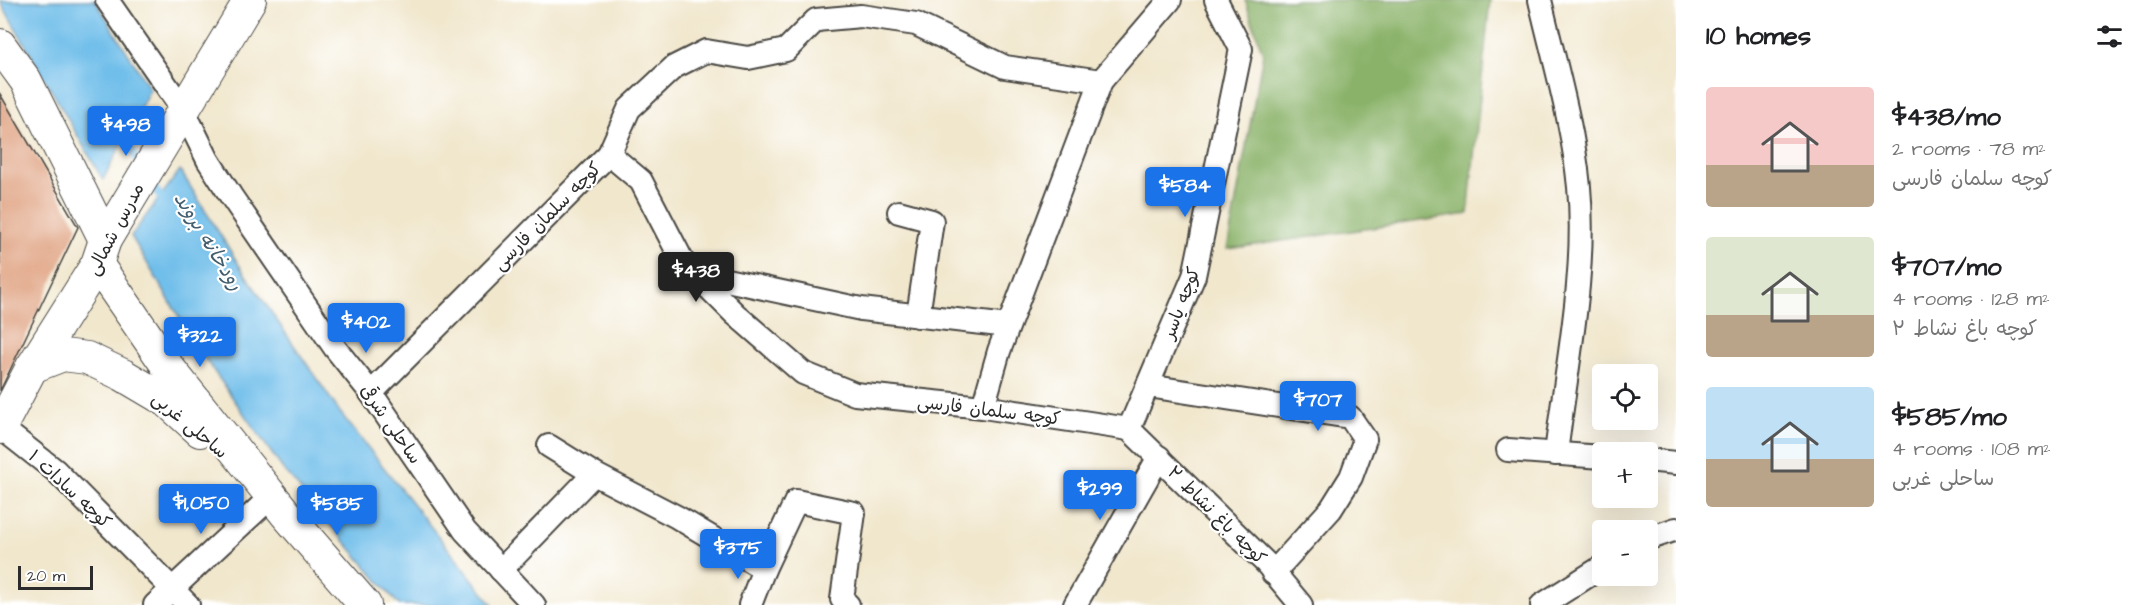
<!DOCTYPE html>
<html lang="en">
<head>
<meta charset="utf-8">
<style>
  :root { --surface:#fff; --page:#f2f2f2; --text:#202124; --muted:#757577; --accent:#1a73e8 }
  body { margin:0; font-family:"Architects Daughter","Playpen Sans Arabic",sans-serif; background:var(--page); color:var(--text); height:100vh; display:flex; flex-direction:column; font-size:22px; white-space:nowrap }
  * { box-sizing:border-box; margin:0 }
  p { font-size:20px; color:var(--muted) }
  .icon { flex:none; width:33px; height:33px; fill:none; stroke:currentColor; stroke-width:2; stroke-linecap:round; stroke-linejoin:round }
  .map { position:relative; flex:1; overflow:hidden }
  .side { display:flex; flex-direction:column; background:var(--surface); width:480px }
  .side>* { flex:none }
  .tools { position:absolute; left:1592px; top:364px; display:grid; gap:12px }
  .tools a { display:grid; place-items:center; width:66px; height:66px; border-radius:6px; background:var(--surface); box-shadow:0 6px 24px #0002; font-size:30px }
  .scale { position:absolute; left:18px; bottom:15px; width:75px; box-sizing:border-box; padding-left:6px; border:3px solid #2b2b2b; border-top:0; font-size:16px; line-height:21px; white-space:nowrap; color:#2b2b2b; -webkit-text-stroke:4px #fff; paint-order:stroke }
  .price { position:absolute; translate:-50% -51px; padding:0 14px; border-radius:6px; background:var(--accent); color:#fff; font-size:20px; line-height:39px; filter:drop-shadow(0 2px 3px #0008) }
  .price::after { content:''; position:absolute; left:50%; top:36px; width:18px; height:14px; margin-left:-9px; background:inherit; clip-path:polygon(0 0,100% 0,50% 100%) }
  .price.on { background:#222; color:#fff }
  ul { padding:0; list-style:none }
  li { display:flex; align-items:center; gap:18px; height:150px; padding:0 30px }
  li span { display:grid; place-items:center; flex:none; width:168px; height:120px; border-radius:6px; color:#555 }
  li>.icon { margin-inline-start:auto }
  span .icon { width:72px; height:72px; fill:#fffc; stroke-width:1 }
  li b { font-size:26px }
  h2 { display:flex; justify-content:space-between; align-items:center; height:72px; padding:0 30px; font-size:26px }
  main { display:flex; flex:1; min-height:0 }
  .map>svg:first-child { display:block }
</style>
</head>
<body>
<main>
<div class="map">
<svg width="1676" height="605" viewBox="0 0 1676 605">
  <rect width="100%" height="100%" fill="#fff"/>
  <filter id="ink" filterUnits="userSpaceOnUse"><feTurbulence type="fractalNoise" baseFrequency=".0167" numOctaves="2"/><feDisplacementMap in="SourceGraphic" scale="12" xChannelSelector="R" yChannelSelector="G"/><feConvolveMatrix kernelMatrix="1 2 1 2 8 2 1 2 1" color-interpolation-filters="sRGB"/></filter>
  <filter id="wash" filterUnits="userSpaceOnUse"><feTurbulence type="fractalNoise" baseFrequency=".008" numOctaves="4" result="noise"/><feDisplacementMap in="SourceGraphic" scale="24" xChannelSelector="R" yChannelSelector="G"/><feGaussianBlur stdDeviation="1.35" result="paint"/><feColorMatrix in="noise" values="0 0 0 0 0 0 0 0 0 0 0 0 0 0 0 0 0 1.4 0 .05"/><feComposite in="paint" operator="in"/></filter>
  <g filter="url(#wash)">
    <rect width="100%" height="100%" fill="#f1e7cd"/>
    <path fill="#8ab269" stroke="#5a6e4a" stroke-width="1.5" d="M1245,0H1490L1468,214L1227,249L1263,54Z"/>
    <g fill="#6fbeea" stroke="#4d748a" stroke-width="1.5">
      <path d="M95,0L150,89L103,180L0,1Z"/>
      <path d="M180,170L241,268L339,411L493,605H399L282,468L197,347L131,236Z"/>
    </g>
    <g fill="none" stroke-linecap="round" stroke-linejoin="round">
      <g stroke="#6fbeea" stroke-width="8">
        <path d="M119,130L141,165"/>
        <path d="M150,181L165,204"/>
      </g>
    </g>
    <g id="blocks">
      <path fill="#dd9974" d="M0,94L78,227L0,391Z"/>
    </g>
  </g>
  <g filter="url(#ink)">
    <use href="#blocks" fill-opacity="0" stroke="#494743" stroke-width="1.5"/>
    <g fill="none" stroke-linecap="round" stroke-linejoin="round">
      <g stroke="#494743" stroke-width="26">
        <g id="street">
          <path d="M107,0L184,111L208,160L231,196L335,348L371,393L465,531L534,605"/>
          <path d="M1540,0C1554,61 1573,124 1579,187C1587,273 1566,368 1556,454"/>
          <path d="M609,154L629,109L674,67L706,51L748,58L786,50L816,20L861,16L916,24L1005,67L1101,81"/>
          <path d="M899,212L932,221L918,316"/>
          <path d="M694,273L861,309L1008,326"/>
          <path d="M1148,386L1350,417L1365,439L1351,477L1331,509L1273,573"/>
          <path d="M371,393L609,154L641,181L683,262L735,314L803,373L855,394L983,407L1129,429"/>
          <path d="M983,407L999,351L1101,81L1170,0"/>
          <path d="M0,427L56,471L188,605"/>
          <path d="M1129,429L1194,276L1241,49L1216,0"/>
          <path d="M1129,429L1266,563L1301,605"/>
          <path d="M549,446L594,474L677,517L764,569L796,501L854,513L842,599L848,605"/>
          <path d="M1508,450L1602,457"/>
          <path d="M1647,460L1676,463"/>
          <path d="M1647,539L1676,529"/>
          <path d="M501,570L594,474"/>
          <path d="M155,605L273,495"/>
          <path d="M750,605L764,569"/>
          <path d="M1075,605L1159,457"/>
          <path d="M1542,605L1602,567"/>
        </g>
      </g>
      <g stroke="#494743" stroke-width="34">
        <g id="secondary">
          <path d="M0,45L26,81L105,240"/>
          <path d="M97,264L168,367L286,514L365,605"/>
          <path d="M32,367L63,355L87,358L123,375L167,401L200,431"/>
          <path d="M0,428L32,367L97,264L105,240L250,0"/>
        </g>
      </g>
      <use href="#street" stroke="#fff" stroke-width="22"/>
      <use href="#secondary" stroke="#fff" stroke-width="32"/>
    </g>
  </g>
  <g text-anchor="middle" stroke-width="4.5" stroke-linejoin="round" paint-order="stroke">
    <g font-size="18" fill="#2b2b2b" stroke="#fff">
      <text transform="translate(547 216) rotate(-45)" y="6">کوچه سلمان فارسی</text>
      <text transform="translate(115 229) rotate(-62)" y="6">مدرس شمالی</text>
      <text transform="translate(1181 303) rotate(-69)" y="6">کوچه یاسر</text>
      <text transform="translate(989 410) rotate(7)" y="6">کوچه سلمان فارسی</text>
      <text transform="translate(391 424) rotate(55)" y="6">ساحلی شرقی</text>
      <text transform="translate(190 425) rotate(40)" y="6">ساحلی غربی</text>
      <text transform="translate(70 489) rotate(43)" y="6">کوچه سادات ۱</text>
      <text transform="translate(1217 515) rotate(45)" y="6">کوچه باغ نشاط ۲</text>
    </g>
    <g font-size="20" font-style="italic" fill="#435e6e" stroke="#fff">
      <text transform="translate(209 241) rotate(58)" y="7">رودخانه بروند</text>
    </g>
  </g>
</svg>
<div class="tools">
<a><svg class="icon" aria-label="locate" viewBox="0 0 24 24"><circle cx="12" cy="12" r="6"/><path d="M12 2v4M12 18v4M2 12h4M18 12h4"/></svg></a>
<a>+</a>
<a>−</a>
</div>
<div class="scale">20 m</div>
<b class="price" style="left:126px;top:157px">$498</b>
<b class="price" style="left:1185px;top:218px">$584</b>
<b class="price on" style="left:696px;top:303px">$438</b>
<b class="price" style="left:366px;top:354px">$402</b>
<b class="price" style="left:200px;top:368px">$322</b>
<b class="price" style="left:1318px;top:432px">$707</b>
<b class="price" style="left:1100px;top:521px">$299</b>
<b class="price" style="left:201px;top:535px">$1,050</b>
<b class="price" style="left:337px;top:536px">$585</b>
<b class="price" style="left:738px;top:580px">$375</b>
</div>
<section class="side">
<h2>10 homes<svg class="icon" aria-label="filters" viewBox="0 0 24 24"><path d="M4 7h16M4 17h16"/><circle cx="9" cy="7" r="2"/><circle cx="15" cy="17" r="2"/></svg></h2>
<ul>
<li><span style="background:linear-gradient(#f6c9c9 65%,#b9a48a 0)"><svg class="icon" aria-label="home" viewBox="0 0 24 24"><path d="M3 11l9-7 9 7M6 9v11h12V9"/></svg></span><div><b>$438/mo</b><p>2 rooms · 78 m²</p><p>کوچه سلمان فارسی</p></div></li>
<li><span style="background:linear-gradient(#dfe7d0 65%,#b9a48a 0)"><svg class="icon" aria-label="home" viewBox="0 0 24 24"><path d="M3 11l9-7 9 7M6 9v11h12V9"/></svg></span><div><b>$707/mo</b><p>4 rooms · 128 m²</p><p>کوچه باغ نشاط ۲</p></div></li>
<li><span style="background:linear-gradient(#bfe0f5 60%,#b9a48a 0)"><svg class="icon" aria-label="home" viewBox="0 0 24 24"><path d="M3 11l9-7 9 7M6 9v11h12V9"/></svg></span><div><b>$585/mo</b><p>4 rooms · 108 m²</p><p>ساحلی غربی</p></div></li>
</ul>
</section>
</main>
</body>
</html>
